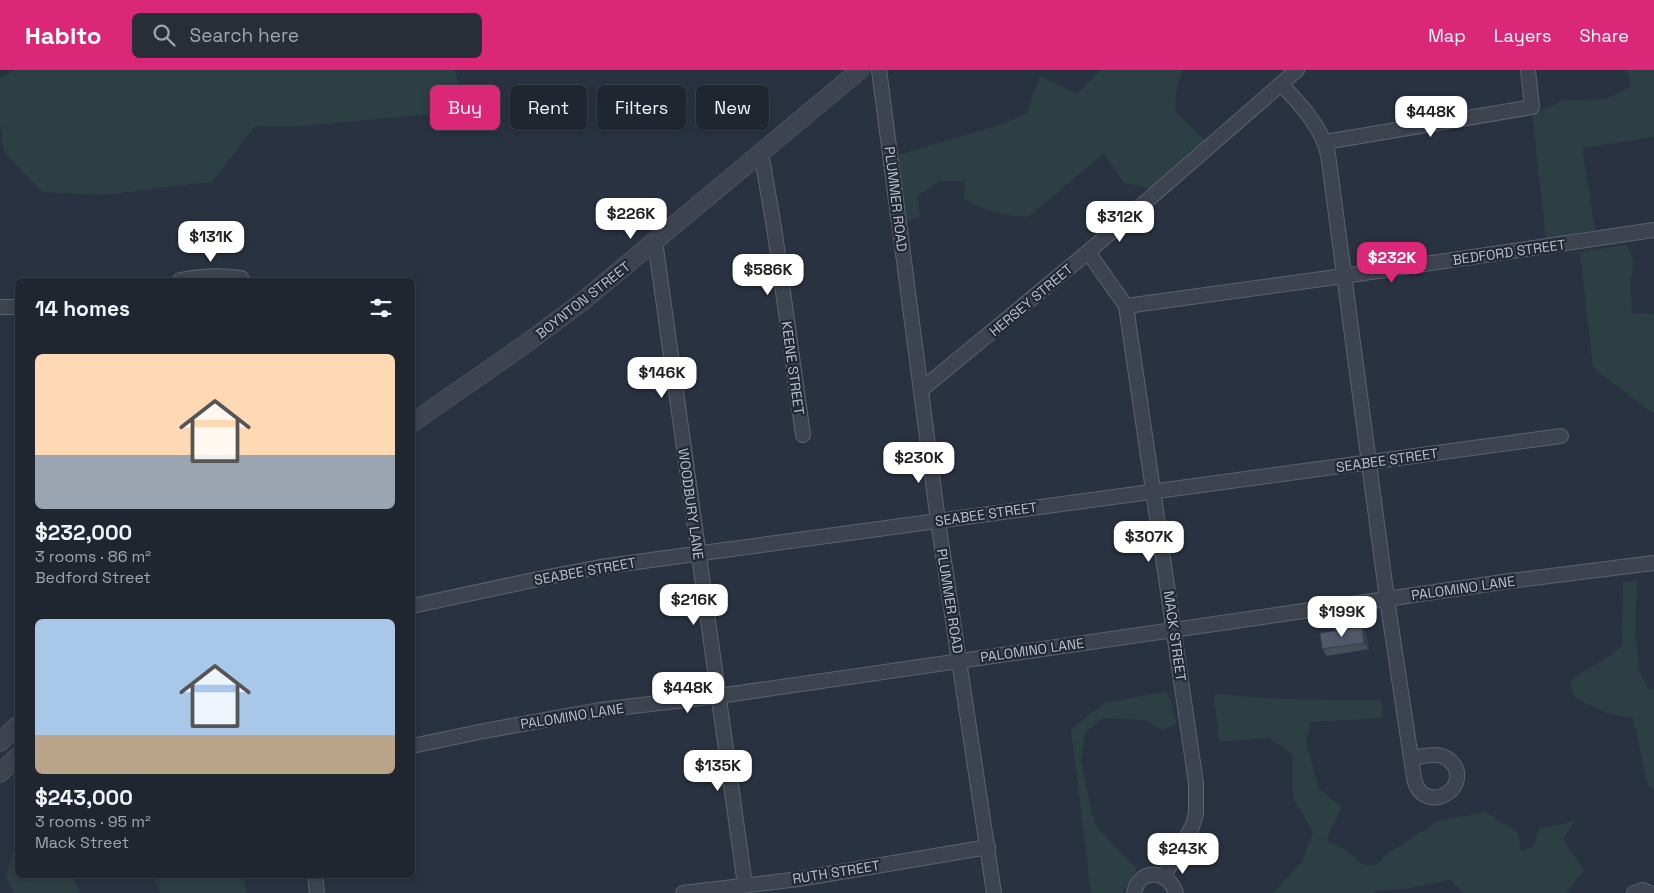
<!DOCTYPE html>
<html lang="en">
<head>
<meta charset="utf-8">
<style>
  :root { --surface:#1f2630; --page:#272e38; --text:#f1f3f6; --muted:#a1a5ab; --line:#3c434c; --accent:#db2777 }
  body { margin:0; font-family:"Space Grotesk",sans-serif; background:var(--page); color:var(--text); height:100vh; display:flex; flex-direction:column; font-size:19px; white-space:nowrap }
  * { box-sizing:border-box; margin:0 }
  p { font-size:16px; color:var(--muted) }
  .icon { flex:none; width:28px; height:28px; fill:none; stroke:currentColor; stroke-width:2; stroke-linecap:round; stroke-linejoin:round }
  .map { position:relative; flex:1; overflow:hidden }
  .sheet { position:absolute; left:15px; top:208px; width:400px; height:600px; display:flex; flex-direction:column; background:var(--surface); border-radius:8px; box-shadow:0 2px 8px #0003,0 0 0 1px var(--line) }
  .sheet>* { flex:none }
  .hud { position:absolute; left:430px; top:15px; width:475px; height:45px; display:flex; gap:10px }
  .price { position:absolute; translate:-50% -42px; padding:0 11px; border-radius:10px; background:#fff; color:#222; font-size:16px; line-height:32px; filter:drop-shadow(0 1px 2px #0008) }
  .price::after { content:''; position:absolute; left:50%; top:30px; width:15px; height:11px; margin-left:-8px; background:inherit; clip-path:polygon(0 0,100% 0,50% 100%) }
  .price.on { background:var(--accent); color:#fff }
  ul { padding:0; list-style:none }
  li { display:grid; align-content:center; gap:10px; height:265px; padding:0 20px }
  li span { display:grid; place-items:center; height:155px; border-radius:8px; color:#555 }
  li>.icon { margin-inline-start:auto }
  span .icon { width:90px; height:90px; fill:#fffc; stroke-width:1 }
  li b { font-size:21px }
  h2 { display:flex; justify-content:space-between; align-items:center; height:60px; padding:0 20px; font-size:21px }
  .tag { padding:0 18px; border-radius:8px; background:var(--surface); box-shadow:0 2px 8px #0003,0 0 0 1px var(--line); font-size:18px; line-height:45px }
  .tag.on { background:var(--accent); color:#fff }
  header { display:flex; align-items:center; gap:30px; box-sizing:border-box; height:70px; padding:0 25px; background:var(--accent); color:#fff }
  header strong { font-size:24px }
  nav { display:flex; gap:28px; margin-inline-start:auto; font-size:18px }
  .search { width:350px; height:45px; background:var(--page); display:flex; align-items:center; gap:12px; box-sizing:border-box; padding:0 18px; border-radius:8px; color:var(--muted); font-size:19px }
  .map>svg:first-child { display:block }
</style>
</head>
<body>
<header>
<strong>Habito</strong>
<div class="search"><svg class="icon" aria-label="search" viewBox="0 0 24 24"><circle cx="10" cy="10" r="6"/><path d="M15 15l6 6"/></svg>Search here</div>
<nav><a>Map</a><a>Layers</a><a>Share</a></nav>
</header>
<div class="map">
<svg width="1654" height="823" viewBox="0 0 1654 823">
  <rect width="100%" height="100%" fill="#293240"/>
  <g fill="#2c3f42">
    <path d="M15,0H455L466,41L292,57L255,56L212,112L102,125L42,122L4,82L0,51V8Z"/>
    <path d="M1101,0H1182L1176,23L1175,41L1207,72L1151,119L1124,113L1104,84C1078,104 1054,127 1028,147C1001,145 986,142 963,128L965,111H940L918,126L920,148L905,151L898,85L993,57L1026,44L1040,6L1077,24Z"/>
    <path d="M1627,0H1654V67L1582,78L1595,160L1546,169L1532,44L1564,30L1605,29L1631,17Z"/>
    <path d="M1626,175L1634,191L1630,214L1632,243L1654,244V344L1593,298L1580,182Z"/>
    <path d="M1637,511L1635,558L1639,600L1648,619H1654V720L1648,716L1633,648L1609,644L1574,627L1570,611C1587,598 1606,590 1622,576L1623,512Z"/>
    <path d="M1167,621L1177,653L1163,660L1144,650L1103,648L1085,663L1081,692L1094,752L1111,773L1137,799L1123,821V823H1091L1071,659L1104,633Z"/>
    <path d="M1213,624L1284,629L1381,630L1383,648L1311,652L1306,671L1319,719L1342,737L1326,770L1345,779L1363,795H1377L1384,786L1438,751L1485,742L1518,762L1521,782L1534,776L1539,759L1575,751L1563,769L1584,800L1566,823H1464L1450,810L1411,818L1375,821L1374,823H1272L1302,792L1313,762L1293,728L1292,684L1269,668L1220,672Z"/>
    <path d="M17,769L18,805H72L80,823H14L6,806Z"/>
    <path d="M155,805H244L246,823H161L155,812Z"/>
  </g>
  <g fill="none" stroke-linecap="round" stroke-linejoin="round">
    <g stroke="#5b626d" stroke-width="16">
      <g id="minor">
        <path d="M879,0L938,451L994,823"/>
        <path d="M1281,14C1301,35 1321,56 1328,84L1387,529L1411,688C1413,697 1413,707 1416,715C1428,742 1469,720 1454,695C1451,691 1447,688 1442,686C1433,683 1421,687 1411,688"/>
        <path d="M1325,72L1532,37L1528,0"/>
        <path d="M761,82L774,157L803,365"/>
        <path d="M655,171L745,815"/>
        <path d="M1088,182L1126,236L1196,713V744L1192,757L1164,806"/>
        <path d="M180,210C201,206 221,205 241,208L242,210"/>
        <path d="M1126,236L1344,206L1654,160"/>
        <path d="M0,237H18"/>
        <path d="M921,320L1088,182L1297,0"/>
        <path d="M412,536L543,508L600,497L1561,366"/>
        <path d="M412,676L484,661L599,640L719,626L1510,511L1654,493"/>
        <path d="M315,805L317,823"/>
        <path d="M683,823L799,809L988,777"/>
        <path d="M1134,823C1139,797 1169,800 1176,823"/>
        <path d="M1634,823L1643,820L1650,823"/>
      </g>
    </g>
    <g stroke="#5b626d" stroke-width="19">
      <g id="tertiary">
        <path d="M412,353L524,275L583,231L860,0"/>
        <path d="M0,672L18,655"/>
        <path d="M0,703L18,686"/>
      </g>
    </g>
    <use href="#minor" stroke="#3d4450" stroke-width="14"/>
    <use href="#tertiary" stroke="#3d4450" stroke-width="18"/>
  </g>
  <path fill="#454d5a" d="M1362,557L1366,564L1369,579L1327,586L1322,579Z"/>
  <path fill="#383e4a" d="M1362,557L1366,564L1369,579L1364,573Z"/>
  <path fill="#505969" stroke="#383e4a" d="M1362,557L1364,573L1322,579L1320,563Z"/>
  <g text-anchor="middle" stroke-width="4.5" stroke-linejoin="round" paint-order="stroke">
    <g font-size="14" fill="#babfca" stroke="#222935">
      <text transform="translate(896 129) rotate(83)" y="5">PLUMMER ROAD</text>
      <text transform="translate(1509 182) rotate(-8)" y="5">BEDFORD STREET</text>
      <text transform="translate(583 230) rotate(-38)" y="5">BOYNTON STREET</text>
      <text transform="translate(1031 230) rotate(-40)" y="5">HERSEY STREET</text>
      <text transform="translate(793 298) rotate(82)" y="5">KEENE STREET</text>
      <text transform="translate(1387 390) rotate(-8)" y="5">SEABEE STREET</text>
      <text transform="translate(691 434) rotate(82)" y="5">WOODBURY LANE</text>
      <text transform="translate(986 444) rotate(-8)" y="5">SEABEE STREET</text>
      <text transform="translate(585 501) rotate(-10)" y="5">SEABEE STREET</text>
      <text transform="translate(1463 518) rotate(-8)" y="5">PALOMINO LANE</text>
      <text transform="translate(950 531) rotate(81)" y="5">PLUMMER ROAD</text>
      <text transform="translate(1175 566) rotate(82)" y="5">MACK STREET</text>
      <text transform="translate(1032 580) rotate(-8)" y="5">PALOMINO LANE</text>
      <text transform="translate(572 646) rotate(-9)" y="5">PALOMINO LANE</text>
      <text transform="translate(836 802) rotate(-9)" y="5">RUTH STREET</text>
    </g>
  </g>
</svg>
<b class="price" style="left:1431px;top:68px">$448K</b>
<b class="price" style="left:631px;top:170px">$226K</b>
<b class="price" style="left:1120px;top:173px">$312K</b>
<b class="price" style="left:211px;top:193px">$131K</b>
<b class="price on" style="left:1392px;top:214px">$232K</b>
<b class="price" style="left:768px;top:226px">$586K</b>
<b class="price" style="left:662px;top:329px">$146K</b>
<b class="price" style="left:919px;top:414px">$230K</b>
<b class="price" style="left:1149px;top:493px">$307K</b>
<b class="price" style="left:694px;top:556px">$216K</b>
<b class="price" style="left:1342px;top:568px">$199K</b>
<b class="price" style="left:688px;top:644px">$448K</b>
<b class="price" style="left:718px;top:722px">$135K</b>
<b class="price" style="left:1183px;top:805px">$243K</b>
<div class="hud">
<a class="tag on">Buy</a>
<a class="tag">Rent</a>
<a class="tag">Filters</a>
<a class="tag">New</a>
</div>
<section class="sheet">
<h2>14 homes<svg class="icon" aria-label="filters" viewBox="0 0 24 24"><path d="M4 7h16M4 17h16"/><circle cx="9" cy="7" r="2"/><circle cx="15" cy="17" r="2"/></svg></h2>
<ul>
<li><span style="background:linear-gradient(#ffd9b3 65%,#9aa5b1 0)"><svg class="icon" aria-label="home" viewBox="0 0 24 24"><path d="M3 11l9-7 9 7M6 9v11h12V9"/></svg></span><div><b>$232,000</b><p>3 rooms · 86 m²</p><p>Bedford Street</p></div></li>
<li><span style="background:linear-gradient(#a9c7e8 75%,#b9a48a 0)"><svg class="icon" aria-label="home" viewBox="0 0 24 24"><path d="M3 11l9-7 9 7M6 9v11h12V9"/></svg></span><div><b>$243,000</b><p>3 rooms · 95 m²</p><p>Mack Street</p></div></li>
</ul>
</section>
</div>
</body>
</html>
